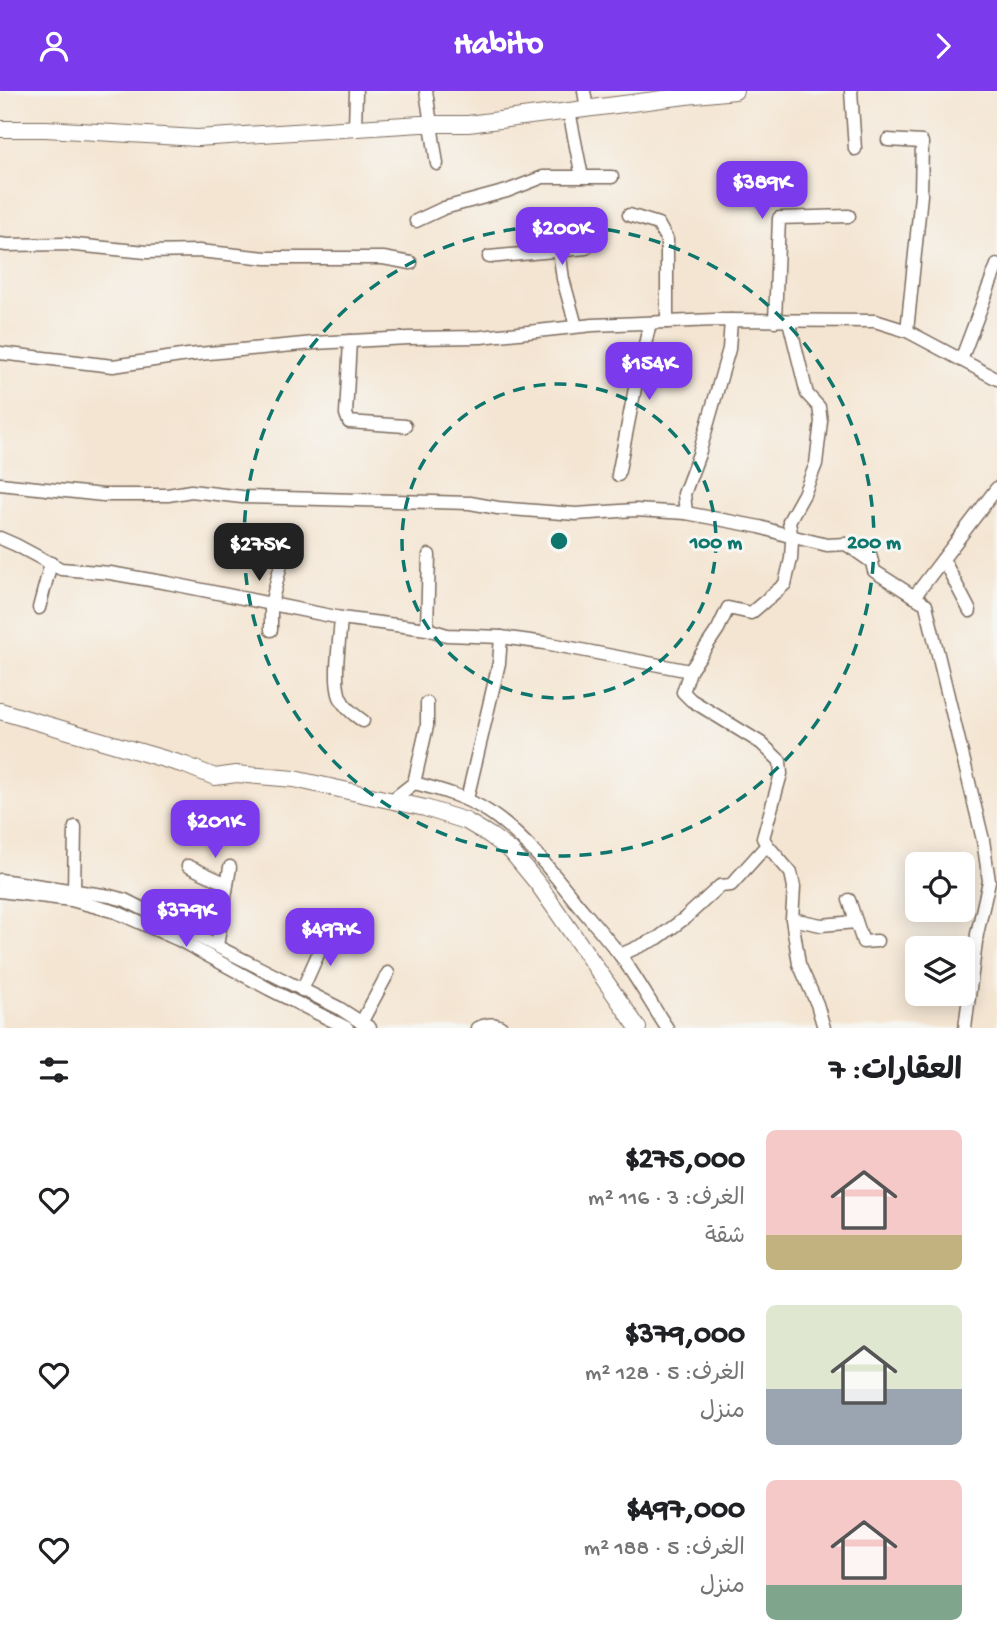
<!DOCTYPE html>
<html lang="ar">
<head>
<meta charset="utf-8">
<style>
  :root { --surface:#fff; --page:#f2f2f2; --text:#202124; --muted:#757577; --accent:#7c3aed }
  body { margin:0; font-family:"Gochi Hand","Playpen Sans Arabic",sans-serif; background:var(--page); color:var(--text); direction:rtl; height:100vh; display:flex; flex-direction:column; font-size:26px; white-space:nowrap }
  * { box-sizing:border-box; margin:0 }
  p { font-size:23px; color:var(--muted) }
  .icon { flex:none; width:38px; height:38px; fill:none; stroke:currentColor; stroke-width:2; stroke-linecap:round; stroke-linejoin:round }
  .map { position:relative; height:937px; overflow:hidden; direction:ltr }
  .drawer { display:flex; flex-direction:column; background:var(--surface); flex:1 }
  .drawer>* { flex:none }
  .controls { position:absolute; left:905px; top:761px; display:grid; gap:14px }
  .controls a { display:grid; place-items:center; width:70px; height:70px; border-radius:10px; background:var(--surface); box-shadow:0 4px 18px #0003; font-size:35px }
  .price { position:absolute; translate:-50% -60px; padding:0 16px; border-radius:14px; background:var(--accent); color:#fff; font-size:23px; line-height:46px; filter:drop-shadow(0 2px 4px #0008) }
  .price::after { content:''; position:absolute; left:50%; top:42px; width:21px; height:16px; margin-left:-10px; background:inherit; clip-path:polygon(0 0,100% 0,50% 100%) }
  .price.active { background:#222; color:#fff }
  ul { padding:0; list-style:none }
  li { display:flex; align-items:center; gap:21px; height:175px; padding:0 35px }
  li span { display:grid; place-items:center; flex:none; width:196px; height:140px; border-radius:10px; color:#555 }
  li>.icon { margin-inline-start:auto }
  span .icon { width:84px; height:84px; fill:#fffc; stroke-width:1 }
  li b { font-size:30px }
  h2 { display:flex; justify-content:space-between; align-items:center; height:84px; padding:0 35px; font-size:30px }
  header { display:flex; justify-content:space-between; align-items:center; height:91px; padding:0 35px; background:var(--accent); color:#fff; font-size:32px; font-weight:800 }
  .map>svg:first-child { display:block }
</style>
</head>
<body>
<header><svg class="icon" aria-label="forward" viewBox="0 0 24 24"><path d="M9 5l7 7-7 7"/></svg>Habito<svg class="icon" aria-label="person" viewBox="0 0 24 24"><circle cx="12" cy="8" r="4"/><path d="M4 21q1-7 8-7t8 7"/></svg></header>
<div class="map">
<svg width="997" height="937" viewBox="0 0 997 937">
  <rect width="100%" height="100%" fill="#f6f6f2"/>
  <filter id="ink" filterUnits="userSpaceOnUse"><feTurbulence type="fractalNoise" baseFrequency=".0143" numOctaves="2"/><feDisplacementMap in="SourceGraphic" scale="14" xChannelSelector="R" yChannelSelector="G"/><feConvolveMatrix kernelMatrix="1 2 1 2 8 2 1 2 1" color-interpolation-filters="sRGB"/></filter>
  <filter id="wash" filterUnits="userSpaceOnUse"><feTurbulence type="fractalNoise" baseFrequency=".00686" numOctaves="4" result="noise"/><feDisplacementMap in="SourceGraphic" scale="28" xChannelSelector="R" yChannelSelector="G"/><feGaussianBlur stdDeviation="1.57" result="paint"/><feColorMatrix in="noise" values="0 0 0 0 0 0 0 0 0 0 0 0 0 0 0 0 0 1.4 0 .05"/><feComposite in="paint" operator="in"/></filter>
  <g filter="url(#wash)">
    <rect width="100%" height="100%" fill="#f4e5d2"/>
  </g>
  <g filter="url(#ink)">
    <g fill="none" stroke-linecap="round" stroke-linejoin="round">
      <g stroke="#7c6b5d" stroke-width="15">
        <g id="minor">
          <path d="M426,0L437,73"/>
          <path d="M584,0L587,18"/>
          <path d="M851,0L855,58"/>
          <path d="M569,20L582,86"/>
          <path d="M355,38L356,0"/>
          <path d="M888,49L922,51L921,104L907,240"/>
          <path d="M629,124L658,133L667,149V231"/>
          <path d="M416,130L444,117L507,100L543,86H612"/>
          <path d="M0,153L7,154L65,153L146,161L199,160L266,167H383L411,172"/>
          <path d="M559,159L563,188L576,235"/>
          <path d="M489,166L586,157L583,125L599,121"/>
          <path d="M775,230L779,127L849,125"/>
          <path d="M350,250L346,323L349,331L405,335"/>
          <path d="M0,262L113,275L188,264L314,252L408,247L481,246L593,234L715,229L875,230L907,240L997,288"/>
          <path d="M961,269L997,174"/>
          <path d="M618,384L636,292L650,232"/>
          <path d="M0,393L103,404H168L191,400L242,406L470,412L498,417L576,423L635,419L686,422L760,436L786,444L827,454L846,453L872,471"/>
          <path d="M686,422L684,403L699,363L729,258L731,229"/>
          <path d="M0,447L16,454L61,478L110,482L168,492L341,527L427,538L447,544L501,546L545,552L690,580L718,538L728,517L751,522L785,493L791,468L792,450L789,430L804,403L816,373L821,330L819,316L807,303L789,230"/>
          <path d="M870,463L874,480L921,510"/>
          <path d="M943,468L970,520"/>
          <path d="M914,506L997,397"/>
          <path d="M926,514L983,749L989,790L977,843L965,937"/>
          <path d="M39,517L51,472"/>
          <path d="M341,527C340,547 333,588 340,606C344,616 354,624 363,630"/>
          <path d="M427,538L429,464"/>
          <path d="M271,539V513L287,449"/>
          <path d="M690,580L683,601L691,609L761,652L780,670L781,683L763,747L767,754L791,782L794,796L792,828L799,873L817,913L824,937"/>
          <path d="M414,692L427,635V612"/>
          <path d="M467,708L499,572L501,546"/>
          <path d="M391,710L414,692C442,699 466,706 489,721C523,744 550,778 575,810C590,828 606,846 620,864C637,887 651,913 667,937"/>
          <path d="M188,775L227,793"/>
          <path d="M0,789L110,805L125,809L339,917L370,937"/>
          <path d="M0,800L71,809L116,821L179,849L269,898L347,937"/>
          <path d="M74,801L75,736"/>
          <path d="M849,809L863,851L877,850"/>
          <path d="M792,828L821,834L856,831"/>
          <path d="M217,855L230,776"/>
          <path d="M620,864L658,847L685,827L720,795L731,794L767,754"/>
          <path d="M302,899L328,841"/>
          <path d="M361,932L388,882"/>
          <path d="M477,937C486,934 494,931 502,937"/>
        </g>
      </g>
      <g stroke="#7c6b5d" stroke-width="18">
        <g id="tertiary">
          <path d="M0,38H46L197,47L421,33H468L686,5L735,0"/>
          <path d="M0,620L185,674L215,686L236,683L294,688L425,717L466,730L491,745L511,760L538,793L638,937"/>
        </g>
      </g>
      <use href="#minor" stroke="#fff" stroke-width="12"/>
      <use href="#tertiary" stroke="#fff" stroke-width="16"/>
    </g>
  </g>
  <g fill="none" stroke="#0f766e" stroke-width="3.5" stroke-dasharray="12 9">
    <circle cx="559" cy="450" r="157"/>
    <circle cx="559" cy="450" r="315"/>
  </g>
  <circle cx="559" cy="450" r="10" fill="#0f766e" stroke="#f6f6f2" stroke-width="3.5"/>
  <g font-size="21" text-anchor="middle" font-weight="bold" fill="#0f766e" stroke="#f6f6f2" stroke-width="6" stroke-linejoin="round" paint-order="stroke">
    <text x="716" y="457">100 m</text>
    <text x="874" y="457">200 m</text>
  </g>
</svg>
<div class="controls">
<a><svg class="icon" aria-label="locate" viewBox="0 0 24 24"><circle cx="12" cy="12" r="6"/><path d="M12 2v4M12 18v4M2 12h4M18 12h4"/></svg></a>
<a><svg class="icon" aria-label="layers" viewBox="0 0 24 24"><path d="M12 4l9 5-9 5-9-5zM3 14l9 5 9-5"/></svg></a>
</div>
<b class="price" style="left:762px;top:130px">$389K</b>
<b class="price" style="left:562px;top:176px">$200K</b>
<b class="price" style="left:649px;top:311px">$154K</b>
<b class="price active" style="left:259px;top:492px">$275K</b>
<b class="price" style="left:215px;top:769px">$201K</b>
<b class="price" style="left:186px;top:858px">$379K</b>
<b class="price" style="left:330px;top:877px">$497K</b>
</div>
<section class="drawer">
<h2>العقارات: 7<svg class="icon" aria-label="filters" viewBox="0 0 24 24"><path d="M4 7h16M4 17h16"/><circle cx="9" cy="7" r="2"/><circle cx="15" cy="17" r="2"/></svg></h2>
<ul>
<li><span style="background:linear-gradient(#f6c9c9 75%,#c2b280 0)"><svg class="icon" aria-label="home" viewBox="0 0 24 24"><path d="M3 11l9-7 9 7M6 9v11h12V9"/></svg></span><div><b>$275,000</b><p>الغرف: 3 · 116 m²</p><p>شقة</p></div><svg class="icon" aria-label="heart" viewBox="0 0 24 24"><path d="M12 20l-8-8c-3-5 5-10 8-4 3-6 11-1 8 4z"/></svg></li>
<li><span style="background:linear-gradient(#dfe7d0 60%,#9aa5b1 0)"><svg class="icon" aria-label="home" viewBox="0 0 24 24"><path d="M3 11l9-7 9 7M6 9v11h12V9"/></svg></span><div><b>$379,000</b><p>الغرف: 5 · 128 m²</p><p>منزل</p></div><svg class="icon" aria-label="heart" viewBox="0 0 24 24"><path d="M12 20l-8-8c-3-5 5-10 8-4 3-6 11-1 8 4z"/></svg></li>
<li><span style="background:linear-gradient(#f6c9c9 75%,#7fa58c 0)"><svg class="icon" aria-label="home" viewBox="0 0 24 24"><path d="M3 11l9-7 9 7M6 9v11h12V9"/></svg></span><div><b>$497,000</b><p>الغرف: 5 · 188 m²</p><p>منزل</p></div><svg class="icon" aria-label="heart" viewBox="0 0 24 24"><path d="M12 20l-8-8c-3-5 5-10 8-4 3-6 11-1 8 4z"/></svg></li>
</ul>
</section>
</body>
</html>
